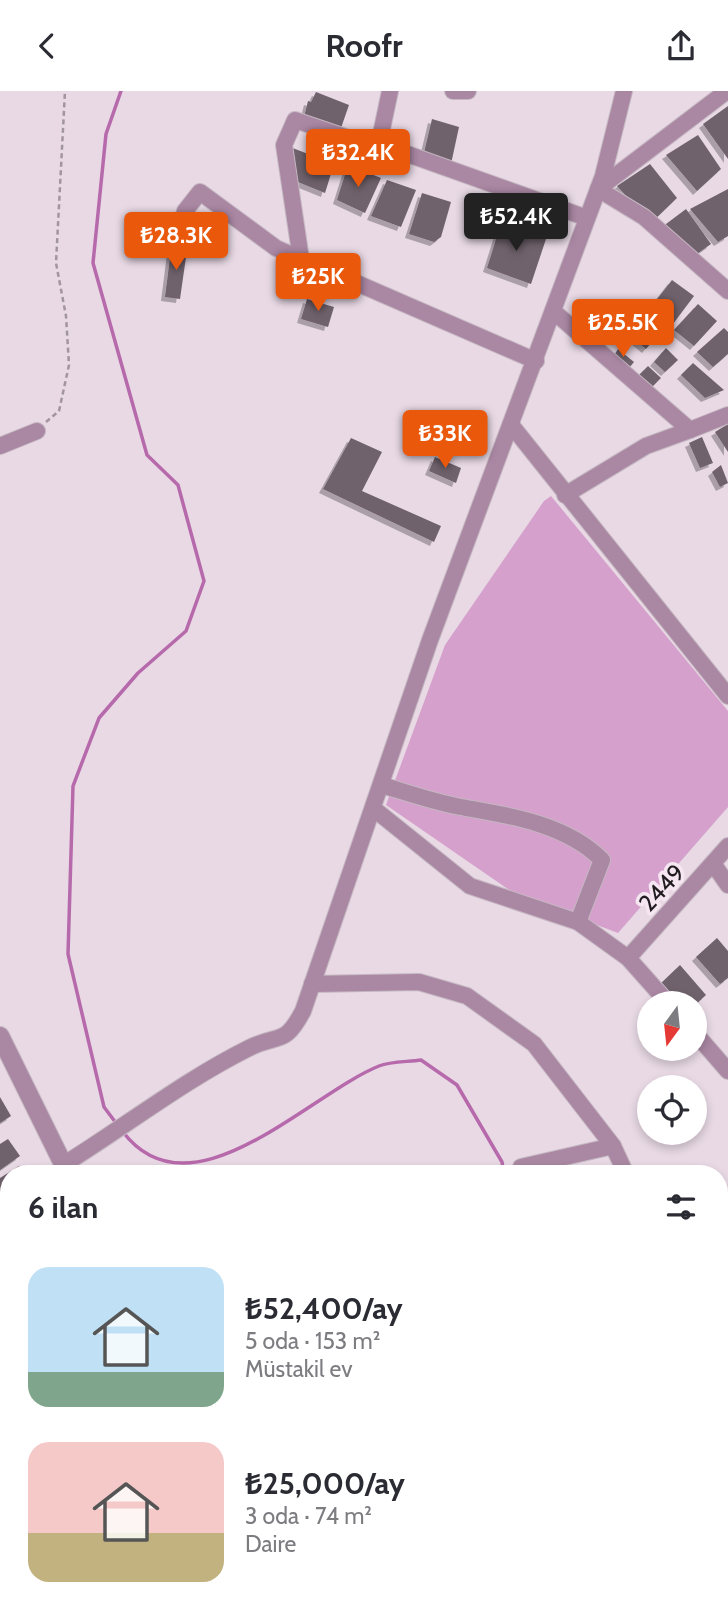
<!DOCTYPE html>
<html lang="tr">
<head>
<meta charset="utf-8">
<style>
  :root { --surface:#fff; --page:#f7f7f7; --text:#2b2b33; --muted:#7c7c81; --accent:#ea580c }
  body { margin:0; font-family:Cabin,sans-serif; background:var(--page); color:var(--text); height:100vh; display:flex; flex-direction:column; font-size:26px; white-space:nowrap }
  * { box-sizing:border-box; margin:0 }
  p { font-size:23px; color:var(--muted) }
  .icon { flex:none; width:38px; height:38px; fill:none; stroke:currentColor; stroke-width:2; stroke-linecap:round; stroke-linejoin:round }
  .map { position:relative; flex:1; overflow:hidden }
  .details { position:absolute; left:0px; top:1074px; width:728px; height:450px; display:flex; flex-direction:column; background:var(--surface); border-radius:28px 28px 0 0; box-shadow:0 4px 10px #0003 }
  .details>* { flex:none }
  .needle { width:46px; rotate:195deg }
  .fabs { position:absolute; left:637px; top:900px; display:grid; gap:14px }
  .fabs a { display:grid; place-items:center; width:70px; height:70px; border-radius:50%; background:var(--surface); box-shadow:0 4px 10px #0003; font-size:35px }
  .price { position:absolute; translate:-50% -60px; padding:0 16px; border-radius:7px; background:var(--accent); color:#fff; font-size:23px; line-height:46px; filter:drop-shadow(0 2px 4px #0008) }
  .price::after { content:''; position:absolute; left:50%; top:42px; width:21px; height:16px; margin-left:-10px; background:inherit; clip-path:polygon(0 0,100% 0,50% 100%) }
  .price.on { background:#222; color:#fff }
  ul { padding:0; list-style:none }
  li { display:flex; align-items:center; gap:21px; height:175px; padding:0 28px }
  li span { display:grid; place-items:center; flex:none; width:196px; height:140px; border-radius:21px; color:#555 }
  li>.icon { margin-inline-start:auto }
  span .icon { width:84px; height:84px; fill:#fffc; stroke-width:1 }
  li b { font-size:30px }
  h2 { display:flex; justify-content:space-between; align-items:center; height:84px; padding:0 28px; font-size:30px }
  header { display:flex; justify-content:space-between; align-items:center; height:91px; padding:0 28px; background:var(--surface); font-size:32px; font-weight:700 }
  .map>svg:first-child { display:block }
</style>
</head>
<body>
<header><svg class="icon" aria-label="back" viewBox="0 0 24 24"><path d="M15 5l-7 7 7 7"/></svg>Roofr<svg class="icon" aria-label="share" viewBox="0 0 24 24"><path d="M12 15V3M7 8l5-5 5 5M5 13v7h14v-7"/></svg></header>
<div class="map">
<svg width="728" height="1524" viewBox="0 0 728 1524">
  <defs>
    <filter id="shadow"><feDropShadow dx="-4" dy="4" stdDeviation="0" flood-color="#0004"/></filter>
  </defs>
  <rect width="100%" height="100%" fill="#e8d9e5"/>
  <path fill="#d5a0cb" d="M551,405L728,620V716L618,842L515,803L386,714L445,554L544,410Z"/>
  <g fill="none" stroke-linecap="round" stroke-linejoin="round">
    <g stroke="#b76aab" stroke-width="3.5">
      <path d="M116,1032L104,1016L68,863L73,695L99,627L138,582L186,540L204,490L178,394L147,364L93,172L106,43L121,0"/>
      <path d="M123,1041C191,1130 309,1003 379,975C391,970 409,971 421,969L457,994L502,1071L504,1083"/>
      <path d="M630,1516L647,1524"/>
    </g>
  </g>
  <g fill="#6f626c" filter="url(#shadow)">
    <path d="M316,1L349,14L341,37L304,26L308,10L311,11Z"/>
    <path d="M728,15V68L703,33Z"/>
    <path d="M432,28L459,36L451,73L423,66Z"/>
    <path d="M698,44L721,78L697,100L666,64Z"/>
    <path d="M290,56L334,73L325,102L293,89Z"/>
    <path d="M650,73L677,107L651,132L617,95Z"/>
    <path d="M348,74L381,87L365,122L337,109Z"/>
    <path d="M387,89L416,99L401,136L371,125Z"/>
    <path d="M728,98V145L718,151L690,118Z"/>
    <path d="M422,102L451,111L441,146L434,151L409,143Z"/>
    <path d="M686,118L711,153L694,165L662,136Z"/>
    <path d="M502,129L546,148L531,193L487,177Z"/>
    <path d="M188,152L180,208L165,206L171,159Z"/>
    <path d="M672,189L694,205L673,233L651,216Z"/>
    <path d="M307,208L334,216L328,236L301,228Z"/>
    <path d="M698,213L717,230L694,255L674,239Z"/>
    <path d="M638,231L657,245L646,258L629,244Z"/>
    <path d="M724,237L728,241V263L713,276L697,261Z"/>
    <path d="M666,257L678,269L665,281L654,271Z"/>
    <path d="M618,258L634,271L629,277L613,266Z"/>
    <path d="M693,272L724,299L705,307L681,284Z"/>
    <path d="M648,275L661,287L651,297L639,284Z"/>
    <path d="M728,333V361L715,341Z"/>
    <path d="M702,346L713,372L700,377L689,352Z"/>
    <path d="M351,347L382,361L362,400L441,435L434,451L323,398Z"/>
    <path d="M435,366L461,377L456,392L429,380Z"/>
    <path d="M721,374L728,392L720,396L712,381Z"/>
    <path d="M717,847L728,860V887L720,893L696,866Z"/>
    <path d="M680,874L706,904L695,914L671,912L657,896Z"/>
    <path d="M0,1006L11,1025L0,1032Z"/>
    <path d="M8,1048L20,1065L0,1079V1053Z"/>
    <path d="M19,1075L24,1083H9V1104L4,1106L0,1099V1087Z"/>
    <path d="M119,1076L121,1083H99Z"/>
    <path d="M8,1328L9,1360L0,1364V1332Z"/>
    <path d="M9,1369V1409L0,1392V1374Z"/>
    <path d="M728,1375V1391L719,1393V1377Z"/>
    <path d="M719,1421H728L727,1462L719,1461Z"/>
    <path d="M9,1441V1475L3,1478L0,1445Z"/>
    <path d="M27,1516H49L52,1523L17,1524L15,1520Z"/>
    <path d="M56,1516H128V1524H58Z"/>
    <path d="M269,1516L279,1524H261Z"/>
    <path d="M443,1516H465L468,1524H446Z"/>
    <path d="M482,1516H489L492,1524H470L469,1520Z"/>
  </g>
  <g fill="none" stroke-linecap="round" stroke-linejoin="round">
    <g stroke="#c4b7c1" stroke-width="18">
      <g id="minor">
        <path d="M453,0H468"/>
        <path d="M727,0L598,98L644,126L728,200"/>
        <path d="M378,57L390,0"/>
        <path d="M180,142L185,120L200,101L276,157L536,270"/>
        <path d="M301,168L284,54L295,29L378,57L399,60L587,127"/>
        <path d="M553,220L690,339L728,324"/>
        <path d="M512,335L728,605"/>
        <path d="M0,355L37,340"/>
        <path d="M565,404L646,355L690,339"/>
        <path d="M382,694C408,702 434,711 461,716C508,724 567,733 602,769L578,831"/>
        <path d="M374,718L470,795L578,831L628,867L668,912"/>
        <path d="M714,774L728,794"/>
        <path d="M628,867L728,755"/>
        <path d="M312,893L419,891L467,905L534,953L613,1055L626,1083"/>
        <path d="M695,942L728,980"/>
        <path d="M63,1074C126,1035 183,990 249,957C279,942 284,956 303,920L430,549L603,85L624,0"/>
        <path d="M521,1083V1076L613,1055"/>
        <path d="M719,1270L728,1279"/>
        <path d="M0,1277L9,1291"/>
        <path d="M552,1516L555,1524"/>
        <path d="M677,1516L696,1524"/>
        <path d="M719,1516L721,1524"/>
      </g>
    </g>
    <g stroke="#c4b7c1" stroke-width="20">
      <g id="tertiary">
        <path d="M0,945L68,1083"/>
        <path d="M153,1524L154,1516"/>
      </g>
    </g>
    <path stroke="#a1959f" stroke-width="2.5" stroke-dasharray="5 3.5" stroke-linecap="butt" d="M46,331L59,320L69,274L66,225L56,172L65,0"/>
    <use href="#minor" stroke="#aa87a3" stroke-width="16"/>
    <use href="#tertiary" stroke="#aa87a3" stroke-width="18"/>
  </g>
  <g text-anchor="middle" stroke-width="7" stroke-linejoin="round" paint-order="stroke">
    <g font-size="24" fill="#201b1f" stroke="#f5e6f2">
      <text transform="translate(662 797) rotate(-47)" y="8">2449</text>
    </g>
  </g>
</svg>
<div class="fabs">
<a><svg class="needle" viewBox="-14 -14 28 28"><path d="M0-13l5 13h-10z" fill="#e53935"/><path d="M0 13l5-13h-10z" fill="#7c7c81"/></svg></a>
<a><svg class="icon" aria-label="locate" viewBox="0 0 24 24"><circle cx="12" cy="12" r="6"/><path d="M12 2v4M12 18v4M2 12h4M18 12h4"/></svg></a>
</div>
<b class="price" style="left:358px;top:98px">₺32.4K</b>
<b class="price on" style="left:516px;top:162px">₺52.4K</b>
<b class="price" style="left:176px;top:181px">₺28.3K</b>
<b class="price" style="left:318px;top:222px">₺25K</b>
<b class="price" style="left:623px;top:268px">₺25.5K</b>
<b class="price" style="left:445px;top:379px">₺33K</b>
<section class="details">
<h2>6 ilan<svg class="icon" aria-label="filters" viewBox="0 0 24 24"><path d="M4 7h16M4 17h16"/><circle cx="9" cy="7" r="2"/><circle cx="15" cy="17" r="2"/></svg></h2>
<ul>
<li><span style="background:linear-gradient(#bfe0f5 75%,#7fa58c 0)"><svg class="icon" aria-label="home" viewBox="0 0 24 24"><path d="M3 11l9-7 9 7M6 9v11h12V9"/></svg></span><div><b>₺52,400/ay</b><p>5 oda · 153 m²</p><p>Müstakil ev</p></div></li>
<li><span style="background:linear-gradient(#f6c9c9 65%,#c2b280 0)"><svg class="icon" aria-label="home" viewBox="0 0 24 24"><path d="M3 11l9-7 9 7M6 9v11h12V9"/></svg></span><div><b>₺25,000/ay</b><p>3 oda · 74 m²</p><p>Daire</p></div></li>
</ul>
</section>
</div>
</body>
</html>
